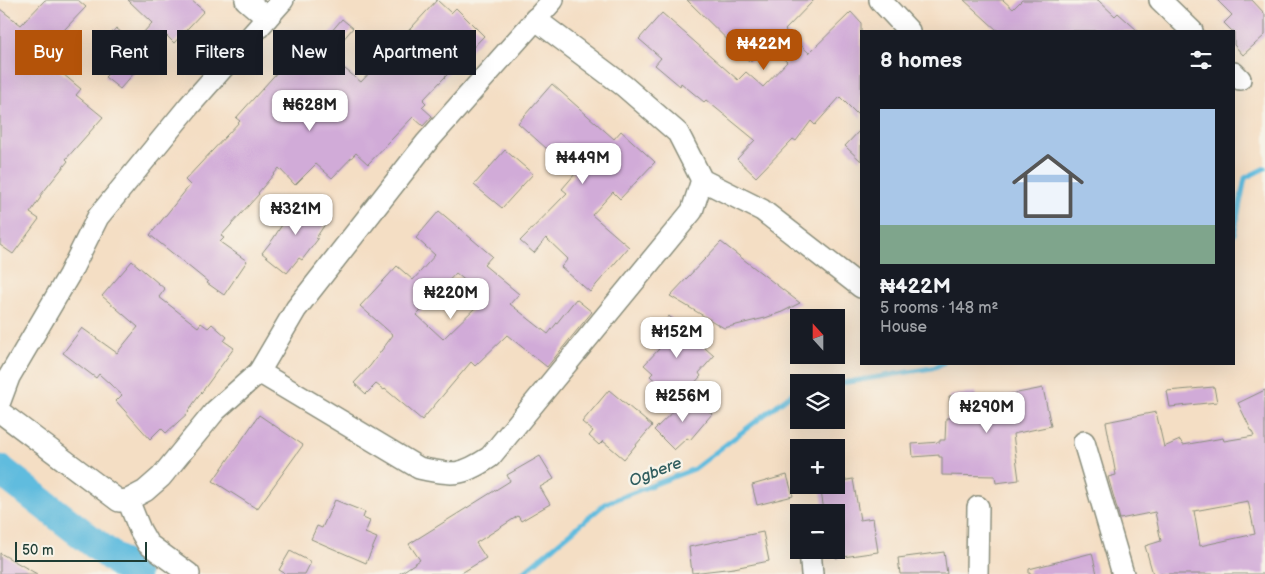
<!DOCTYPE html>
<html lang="en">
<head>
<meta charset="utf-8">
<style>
  :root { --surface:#171b24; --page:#242831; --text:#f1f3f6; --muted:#9ea1a6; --line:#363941; --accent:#b45309 }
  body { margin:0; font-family:"Balsamiq Sans",sans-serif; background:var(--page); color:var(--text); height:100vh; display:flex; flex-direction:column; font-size:19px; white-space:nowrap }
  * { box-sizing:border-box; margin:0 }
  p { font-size:16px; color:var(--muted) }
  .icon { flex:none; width:28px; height:28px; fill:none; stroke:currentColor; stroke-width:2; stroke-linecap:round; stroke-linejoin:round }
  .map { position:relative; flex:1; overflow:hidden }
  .sheet { position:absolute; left:860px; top:30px; width:375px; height:335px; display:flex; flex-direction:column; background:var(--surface); border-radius:0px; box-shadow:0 5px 20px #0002 }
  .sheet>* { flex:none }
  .top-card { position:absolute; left:15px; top:30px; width:475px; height:45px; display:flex; gap:10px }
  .needle { width:32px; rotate:339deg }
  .tools { position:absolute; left:790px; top:309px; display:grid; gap:10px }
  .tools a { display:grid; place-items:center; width:55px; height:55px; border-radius:0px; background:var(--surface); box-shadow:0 5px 20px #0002; font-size:25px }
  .scale { position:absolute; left:15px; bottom:12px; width:132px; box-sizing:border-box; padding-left:5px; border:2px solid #1f3d34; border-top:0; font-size:14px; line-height:18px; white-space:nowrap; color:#1f3d34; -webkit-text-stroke:4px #f7f3e8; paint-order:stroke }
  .price { position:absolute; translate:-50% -42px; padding:0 11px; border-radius:10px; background:#fff; color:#222; font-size:16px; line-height:32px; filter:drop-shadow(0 1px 2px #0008) }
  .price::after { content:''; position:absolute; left:50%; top:30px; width:15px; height:11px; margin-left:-8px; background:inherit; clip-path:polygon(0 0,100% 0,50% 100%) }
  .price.current { background:var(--accent); color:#fff }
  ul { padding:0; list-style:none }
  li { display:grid; align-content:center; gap:10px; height:265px; padding:0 20px }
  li+li { border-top:1px solid var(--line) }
  li span { display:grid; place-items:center; height:155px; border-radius:0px; color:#555 }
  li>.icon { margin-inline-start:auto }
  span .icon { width:90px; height:90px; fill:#fffc; stroke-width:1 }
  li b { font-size:21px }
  h2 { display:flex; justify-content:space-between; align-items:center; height:60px; padding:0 20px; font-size:21px }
  .tag { padding:0 18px; border-radius:0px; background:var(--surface); box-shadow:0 5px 20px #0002; font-size:18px; line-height:45px }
  .tag.current { background:var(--accent); color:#fff }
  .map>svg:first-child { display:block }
</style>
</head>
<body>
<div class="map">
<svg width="1265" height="574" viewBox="0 0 1265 574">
  <rect width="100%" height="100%" fill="#f7f3e8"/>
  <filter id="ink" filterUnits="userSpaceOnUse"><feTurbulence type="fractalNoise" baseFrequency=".02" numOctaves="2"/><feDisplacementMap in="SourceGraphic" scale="10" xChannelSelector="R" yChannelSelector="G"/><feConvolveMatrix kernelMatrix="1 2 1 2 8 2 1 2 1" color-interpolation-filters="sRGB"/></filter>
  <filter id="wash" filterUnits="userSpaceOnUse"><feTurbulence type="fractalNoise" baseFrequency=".0096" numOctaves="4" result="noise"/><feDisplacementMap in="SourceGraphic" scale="20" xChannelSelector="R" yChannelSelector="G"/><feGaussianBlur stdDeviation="1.12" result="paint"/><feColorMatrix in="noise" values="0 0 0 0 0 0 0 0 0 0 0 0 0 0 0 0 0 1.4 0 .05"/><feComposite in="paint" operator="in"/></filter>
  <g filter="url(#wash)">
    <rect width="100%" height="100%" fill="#f4dec4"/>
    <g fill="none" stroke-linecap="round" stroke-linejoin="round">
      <g stroke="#60bcde" stroke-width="5">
        <path d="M1234,234L1245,178L1265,168"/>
        <path d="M836,384L932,368L943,364"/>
        <path d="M521,574L606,503L694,469L794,392L799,391"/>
      </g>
      <path stroke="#60bcde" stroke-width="31" d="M0,470L134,574"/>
    </g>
    <g id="blocks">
      <g fill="#d1abd8" fill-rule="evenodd">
        <path d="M45,0H78L86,7L43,52L54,60L51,64L81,89L76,95L103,117L66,159L68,161L40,196L41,197L30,213L39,219L13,254L0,245V9L21,25Z"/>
        <path d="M128,0H191L204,11L174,43L167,36L120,89L105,77L109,73L100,65L107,57L98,49L116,28L134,43L152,23Z"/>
        <path d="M437,0L451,13L456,8L484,36L423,100L426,103L422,107L432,116L423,126L413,117L368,164L356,153L332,178L316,164L295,185L279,168L258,193L259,194L221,236L224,238L220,242L247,261L224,295L207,283L208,282L150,235L190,185L185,180L240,121L236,118L290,58L289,57L298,47L300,49L308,39L318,47L342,19L353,28L329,56L361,82Z"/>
        <path d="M687,0H814L785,30L809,53L851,12L861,23V118L840,97L815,125L811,121L796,141L793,139L756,177L737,159L755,140L706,100L704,102L681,83L680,86L655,65L661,58L639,39L662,13L738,80L746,72L763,87L787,62L765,42L750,62Z"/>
        <path d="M964,0H1003L1013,9L1022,0H1098L1115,16L1118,13L1138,31H998Z"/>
        <path d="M1217,0H1252L1265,14V35L1243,55L1234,45V31H1232L1224,23L1232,15Z"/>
        <path d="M552,84L614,139L621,131L655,162L620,199L613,192L592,215L629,247L590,292L561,267L568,259L546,238L534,253L520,241L567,193L562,189L575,174L518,123Z"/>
        <path d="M861,129V161L845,146Z"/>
        <path d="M505,150L533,174L502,208L474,185Z"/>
        <path d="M299,198L329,218L316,238L318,239L302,260L299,258L287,273L262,253L273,239Z"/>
        <path d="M439,211L492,256L484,265L519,294L510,304L548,334L576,299L592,312L547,367L507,335L475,366L471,362L422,420L385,389L384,390L376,384L366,394L354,383L370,366L393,335L360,306L397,266L413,280L435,255L416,238ZM456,273L481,294L477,299L481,302L443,339L417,315Z"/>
        <path d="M721,242L800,303L782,312L765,318L724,328L670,296Z"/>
        <path d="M132,261L165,289L159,297L198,327L201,323L208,328L212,324L227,337L224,341L234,348L188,411L189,412L166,433L161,428L150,439L116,401L122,395L99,374L96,378L63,353L82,328L117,353L138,327L102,296Z"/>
        <path d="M669,316L714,356L699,373L701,376L678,401L650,376L653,373L644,365L659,349L648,339Z"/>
        <path d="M1214,387L1217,402L1170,407L1167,391Z"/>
        <path d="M1043,388L1051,426L1013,434L1019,480L996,483L995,476L942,475V457H939V455L913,457L912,444L940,442V440H945L946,418H952L949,396L976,392L977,401Z"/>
        <path d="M609,390L652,426L624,459L603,441L599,445L589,436L593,431L582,422Z"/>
        <path d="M1265,390V574H1153L1145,546L1161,541L1155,512L1120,519L1108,477L1116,475L1106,422L1156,412L1164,447L1180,440L1183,445L1223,438L1224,441L1254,436L1238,403ZM1248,501L1255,534L1200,546L1194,511Z"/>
        <path d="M690,395L712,414L690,440L687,438L674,450L654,430Z"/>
        <path d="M259,415L303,445L257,509L213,481Z"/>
        <path d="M540,456L554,479L540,487L550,504L521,521L518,516L476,543L486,558L460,574H399L420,560L409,544L510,481L507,475Z"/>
        <path d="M787,475L793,496L757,505L752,485Z"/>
        <path d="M853,479L860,520L873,518L878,552L836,558V509L824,511L820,485H836V482Z"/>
        <path d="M335,500L365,512L363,518L370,521L365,533L377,538L366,563L311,539L317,526L322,528Z"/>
        <path d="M763,532L769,561L734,568L692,573L689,547Z"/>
        <path d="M290,551L311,562L305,574H286L279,570Z"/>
        <path d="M944,552L947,574H900L898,558Z"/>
        <path d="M0,553L37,574H0Z"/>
        <path d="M1092,553L1097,574H1029V569Z"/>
      </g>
    </g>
  </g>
  <g filter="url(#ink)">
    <use href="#blocks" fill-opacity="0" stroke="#8a8e7c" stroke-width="1"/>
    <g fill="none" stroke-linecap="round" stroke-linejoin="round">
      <g stroke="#8a8e7c" stroke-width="24">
        <g id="minor">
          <path d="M246,0L267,18"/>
          <path d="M880,0L909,31"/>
          <path d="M1160,0L1192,31"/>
          <path d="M535,19L624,86L678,133L702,180L762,210L861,287"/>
          <path d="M1234,73L1240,79"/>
          <path d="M259,372L419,468C453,475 460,477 490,457L692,211L702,180"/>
          <path d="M0,401L9,377L69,275L98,217L189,106L283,0"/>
          <path d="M0,412L119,501L128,500L145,491L161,477L215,411L259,372L296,309L426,143L553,0"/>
          <path d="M1084,442L1123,574"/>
          <path d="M128,500L140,530L148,544L189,574"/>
          <path d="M810,550L812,574"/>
          <path d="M977,574L978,507"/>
        </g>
      </g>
      <use href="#minor" stroke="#fff" stroke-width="21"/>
    </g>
  </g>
  <g text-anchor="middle" stroke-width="5" stroke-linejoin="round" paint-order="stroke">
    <g font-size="16" font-style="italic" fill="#2f5d5e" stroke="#f7f3e8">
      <text transform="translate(655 471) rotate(-21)" y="6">Ogbere</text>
    </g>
  </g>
</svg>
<div class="tools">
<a><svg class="needle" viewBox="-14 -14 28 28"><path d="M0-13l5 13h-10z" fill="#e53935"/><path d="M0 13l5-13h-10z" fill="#9ea1a6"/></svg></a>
<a><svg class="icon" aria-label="layers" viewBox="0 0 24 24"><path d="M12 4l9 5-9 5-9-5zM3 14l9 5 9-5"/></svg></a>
<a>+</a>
<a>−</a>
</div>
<div class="scale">50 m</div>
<b class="price current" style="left:764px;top:71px">₦422M</b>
<b class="price" style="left:310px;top:132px">₦628M</b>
<b class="price" style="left:583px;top:185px">₦449M</b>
<b class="price" style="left:296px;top:236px">₦321M</b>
<b class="price" style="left:451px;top:320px">₦220M</b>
<b class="price" style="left:677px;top:359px">₦152M</b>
<b class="price" style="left:683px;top:423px">₦256M</b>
<b class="price" style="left:987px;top:434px">₦290M</b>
<div class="top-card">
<a class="tag current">Buy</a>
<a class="tag">Rent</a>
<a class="tag">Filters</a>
<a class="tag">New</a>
<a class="tag">Apartment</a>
</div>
<section class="sheet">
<h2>8 homes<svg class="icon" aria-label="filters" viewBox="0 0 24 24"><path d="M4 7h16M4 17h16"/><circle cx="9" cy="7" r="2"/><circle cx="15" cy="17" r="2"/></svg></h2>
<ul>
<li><span style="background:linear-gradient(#a9c7e8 75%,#7fa58c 0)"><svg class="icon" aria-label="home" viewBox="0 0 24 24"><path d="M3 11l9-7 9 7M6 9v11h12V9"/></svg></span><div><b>₦422M</b><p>5 rooms · 148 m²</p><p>House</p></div></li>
</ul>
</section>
</div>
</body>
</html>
